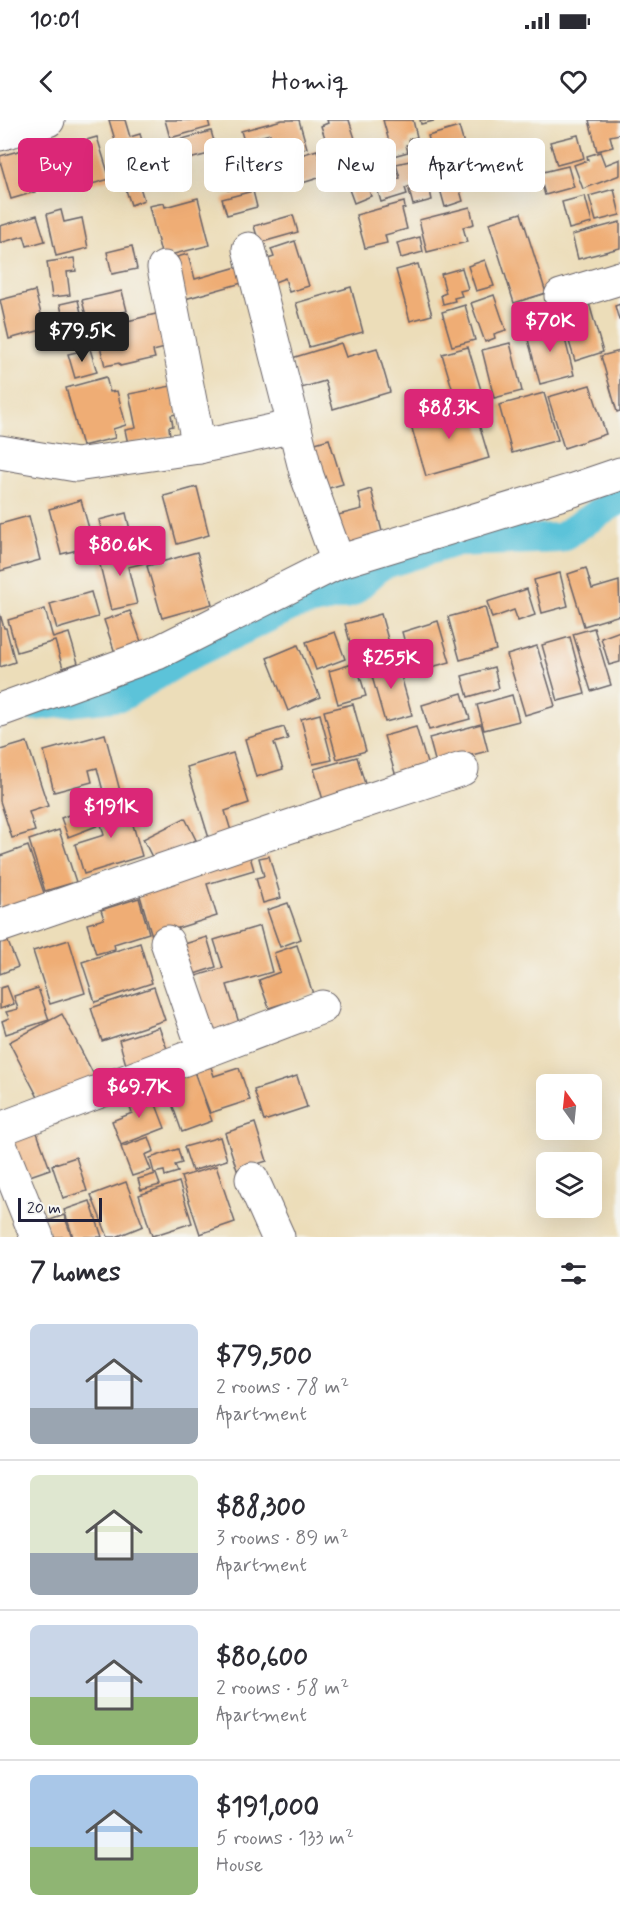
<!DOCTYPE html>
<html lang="en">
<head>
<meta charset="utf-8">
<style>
  :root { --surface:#fff; --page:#f2f2f3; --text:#2b2b33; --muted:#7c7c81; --line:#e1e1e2; --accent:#db2777 }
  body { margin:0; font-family:Mynerve,sans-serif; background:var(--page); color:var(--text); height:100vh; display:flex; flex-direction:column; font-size:22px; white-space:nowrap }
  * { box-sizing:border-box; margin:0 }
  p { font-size:20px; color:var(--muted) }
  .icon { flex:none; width:33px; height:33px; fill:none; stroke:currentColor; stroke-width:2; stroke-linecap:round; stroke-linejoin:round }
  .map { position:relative; height:1117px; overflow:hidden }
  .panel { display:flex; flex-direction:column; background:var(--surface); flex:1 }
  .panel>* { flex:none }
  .top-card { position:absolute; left:18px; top:18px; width:585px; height:54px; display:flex; gap:12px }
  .needle { width:39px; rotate:345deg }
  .controls { position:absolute; left:536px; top:954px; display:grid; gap:12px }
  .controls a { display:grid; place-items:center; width:66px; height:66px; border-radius:9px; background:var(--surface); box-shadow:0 6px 24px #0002; font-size:30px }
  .scale { position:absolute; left:18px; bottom:15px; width:84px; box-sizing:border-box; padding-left:6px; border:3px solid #22223b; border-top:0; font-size:16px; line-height:21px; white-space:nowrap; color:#22223b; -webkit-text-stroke:4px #f6f6f2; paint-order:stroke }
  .price { position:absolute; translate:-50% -51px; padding:0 14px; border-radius:6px; background:var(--accent); color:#fff; font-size:20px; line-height:39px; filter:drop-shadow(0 2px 3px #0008) }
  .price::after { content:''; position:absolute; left:50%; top:36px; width:18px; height:14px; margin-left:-9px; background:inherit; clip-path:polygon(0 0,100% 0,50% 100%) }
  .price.active { background:#222; color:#fff }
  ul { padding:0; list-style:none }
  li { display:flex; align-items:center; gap:18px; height:150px; padding:0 30px }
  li+li { border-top:2px solid var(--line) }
  li span { display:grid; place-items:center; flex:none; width:168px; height:120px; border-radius:9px; color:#555 }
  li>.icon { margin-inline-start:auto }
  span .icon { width:72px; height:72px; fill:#fffc; stroke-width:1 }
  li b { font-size:26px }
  h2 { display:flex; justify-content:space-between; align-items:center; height:72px; padding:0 30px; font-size:26px }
  .pill { padding:0 21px; border-radius:9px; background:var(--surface); box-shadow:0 6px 24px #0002; font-size:21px; line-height:54px }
  .pill.active { background:var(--accent); color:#fff }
  .status { display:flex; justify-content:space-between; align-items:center; height:42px; padding:0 30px; background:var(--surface); direction:ltr }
  .status svg { height:16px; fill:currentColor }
  header { display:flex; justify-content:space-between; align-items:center; height:78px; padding:0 30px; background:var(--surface); font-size:27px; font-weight:600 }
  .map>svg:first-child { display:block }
</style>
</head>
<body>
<div class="status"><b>10:01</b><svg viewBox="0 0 49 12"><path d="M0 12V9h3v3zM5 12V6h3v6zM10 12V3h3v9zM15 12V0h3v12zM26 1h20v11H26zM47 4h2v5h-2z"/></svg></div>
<header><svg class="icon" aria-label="back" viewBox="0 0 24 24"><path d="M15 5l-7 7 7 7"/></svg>Homiq<svg class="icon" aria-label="heart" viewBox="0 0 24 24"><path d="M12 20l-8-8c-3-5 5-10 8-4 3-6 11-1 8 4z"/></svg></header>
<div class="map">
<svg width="620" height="1117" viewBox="0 0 620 1117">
  <rect width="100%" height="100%" fill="#f6f6f2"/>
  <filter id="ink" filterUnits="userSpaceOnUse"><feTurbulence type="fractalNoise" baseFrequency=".0167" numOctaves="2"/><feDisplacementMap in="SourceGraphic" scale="12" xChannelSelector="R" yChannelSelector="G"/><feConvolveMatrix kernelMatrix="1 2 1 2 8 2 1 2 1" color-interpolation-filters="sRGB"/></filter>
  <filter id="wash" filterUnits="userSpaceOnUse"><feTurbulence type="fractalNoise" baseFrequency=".008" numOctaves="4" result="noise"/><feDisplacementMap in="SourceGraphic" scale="24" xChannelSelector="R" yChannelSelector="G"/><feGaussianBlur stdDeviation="1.35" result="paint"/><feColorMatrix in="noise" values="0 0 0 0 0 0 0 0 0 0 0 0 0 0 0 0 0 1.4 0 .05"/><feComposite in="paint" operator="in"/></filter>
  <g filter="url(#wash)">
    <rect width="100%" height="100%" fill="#ecddb9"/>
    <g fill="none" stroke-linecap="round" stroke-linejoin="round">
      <path stroke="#5cc3d9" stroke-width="30" d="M32,586L122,576L190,535L294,485L350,473L381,445L455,422L560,418L620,379"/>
    </g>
    <g id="blocks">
      <g fill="#efad74">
        <path d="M109,0H125L130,17L140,14L146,34L152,32L155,41L124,50Z"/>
        <path d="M165,0H208L210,7L170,18Z"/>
        <path d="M282,0H299L307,28L276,37L270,14L244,21L241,11Z"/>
        <path d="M327,0H349L358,28L331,36L321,6L328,3Z"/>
        <path d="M383,0H413L417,17L409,19L410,24L406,25L408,32L393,36Z"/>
        <path d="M420,0H434V1L421,4Z"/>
        <path d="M589,0H620V14L610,16L613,27L597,31Z"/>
        <path d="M459,7L464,24L433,33L428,16Z"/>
        <path d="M211,11L217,32L189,39L188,32L172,37L168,23Z"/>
        <path d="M578,15L584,38L557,45L550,22Z"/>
        <path d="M97,17L110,59L77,68L65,26Z"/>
        <path d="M258,25L266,57L243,63L244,66L228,70L223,51L231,49L227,34Z"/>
        <path d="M22,30L35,72L11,79L0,41V36Z"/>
        <path d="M317,30L325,56L286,68L278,42Z"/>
        <path d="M600,32L605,45L620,39V55L583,69L574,45L588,40L587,36Z"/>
        <path d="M446,33L452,53L405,68L407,74L381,82L376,65L400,58L396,44Z"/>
        <path d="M356,36L371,76L354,83L339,42Z"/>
        <path d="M390,41L393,54L375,58L372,46Z"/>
        <path d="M568,46L574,67L545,75L539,53Z"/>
        <path d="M136,54L144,80L131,85L126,70L130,69L126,58Z"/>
        <path d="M456,56L463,81L445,87L438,62Z"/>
        <path d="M429,66L432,80L413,85L409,70Z"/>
        <path d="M614,69L620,95L596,101L589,76Z"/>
        <path d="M253,71L257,87L227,95L222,79Z"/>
        <path d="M585,76L592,103L569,109L562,82Z"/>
        <path d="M198,78L210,125L162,137L149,86L164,83L165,87Z"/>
        <path d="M404,82L405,88L402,89L407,109L385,115L387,123L365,128L356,95Z"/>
        <path d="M470,87L474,104L463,107L467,122L427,132L419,100Z"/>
        <path d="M61,90L64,102L82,98L88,128L56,136L47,94Z"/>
        <path d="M521,93L546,173L514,183L489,103Z"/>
        <path d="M37,95L45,121L27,126L24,116L0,123V106Z"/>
        <path d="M293,95L298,112L259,123L254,106Z"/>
        <path d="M620,102V128L578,139L572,115Z"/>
        <path d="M420,117L423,132L401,138L397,123Z"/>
        <path d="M295,121L309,166L289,172L285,158L272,163L265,140L274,137L271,129Z"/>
        <path d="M132,126L137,149L112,154L107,132Z"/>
        <path d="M188,134L195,159L244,145L249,161L185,179L173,138Z"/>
        <path d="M74,138L76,151L67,152L70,175L52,177L47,142Z"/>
        <path d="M485,140L494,166L476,171L468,146Z"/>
        <path d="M418,144L432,195L410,201L396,150Z"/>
        <path d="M462,148L468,169L460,171L462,176L454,178L455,181L443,184L441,175L446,173L441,154Z"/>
        <path d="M351,167L363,212L309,227L296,183Z"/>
        <path d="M35,171L45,209L9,219L0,180Z"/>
        <path d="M122,171L127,191L87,200L82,180Z"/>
        <path d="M494,175L506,210L494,214L495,218L485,222L471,183Z"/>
        <path d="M78,180L83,201L72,203L76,218L62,221L58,203L64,202L60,184Z"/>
        <path d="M589,183L603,232L575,241L560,192Z"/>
        <path d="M620,184V200H619L615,186Z"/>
        <path d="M465,185L475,220L452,226L442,192Z"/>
        <path d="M160,193L169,227L153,231L155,238L120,246L119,243L105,246L100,226L104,225L99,208Z"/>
        <path d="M561,203L574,255L540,264L526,212Z"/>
        <path d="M88,206L92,221L83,224L79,209Z"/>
        <path d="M341,223L346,237L377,228L390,272L333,289L325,261L301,268L292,238Z"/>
        <path d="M510,223L522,271L494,278L482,230Z"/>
        <path d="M468,227L481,270L455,278L442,234Z"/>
        <path d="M90,229L97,252L75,258L68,234Z"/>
        <path d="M620,231V291L617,292L601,236Z"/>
        <path d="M106,257L110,272L117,271L126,305L113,309L115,318L82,326L66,268Z"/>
        <path d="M590,265L606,314L564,328L548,277Z"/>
        <path d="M171,266L177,294L171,295L173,306L169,307L170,316L128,324L125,310L136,308L129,274Z"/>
        <path d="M544,273L558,320L512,333L499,285Z"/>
        <path d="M473,284L489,338L426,356L410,302Z"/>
        <path d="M329,319L343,364L319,371L305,326Z"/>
        <path d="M197,367L209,415L177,424L164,376Z"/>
        <path d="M371,369L384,419L346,428L338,395L362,389L358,373Z"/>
        <path d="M81,380L94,426L61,434L49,389Z"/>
        <path d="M126,393L132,418L105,425L99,400Z"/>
        <path d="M29,396L40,440L0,451V404Z"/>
        <path d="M141,427L145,443L128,447L137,484L111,490L98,437Z"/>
        <path d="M197,432L212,484L162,498L147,446Z"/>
        <path d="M586,448L592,469L619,461L620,495L584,506L568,454Z"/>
        <path d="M560,453L568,486L542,493L534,460Z"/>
        <path d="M527,469L535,495L518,501L514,490L492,498L487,482Z"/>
        <path d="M91,472L98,497L57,509L50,484Z"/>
        <path d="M485,487L496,530L460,540L448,497Z"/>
        <path d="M45,489L53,518L69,513L78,543L63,548L55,521L17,532L8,500Z"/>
        <path d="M130,491L143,527L116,536L104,500Z"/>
        <path d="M0,494L4,508H6L15,542L0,547Z"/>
        <path d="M381,494L389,523L353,533L345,504Z"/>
        <path d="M438,501L450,542L413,552L402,512Z"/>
        <path d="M594,508L611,565L591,571L573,514Z"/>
        <path d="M620,511V542L609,545L601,518Z"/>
        <path d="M335,512L345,539L316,550L306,522Z"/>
        <path d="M570,517L585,574L558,581L542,525Z"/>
        <path d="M298,525L320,577L288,591L267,538Z"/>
        <path d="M537,526L555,586L525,595L507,535Z"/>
        <path d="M396,538L412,595L385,602L369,546Z"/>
        <path d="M356,543L366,576L338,584L329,551Z"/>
        <path d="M494,547L499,568L468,577L462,556Z"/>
        <path d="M462,573L470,599L429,610L422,585Z"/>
        <path d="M512,575L519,601L484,610L477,585Z"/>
        <path d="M353,584L366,631L337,639L324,591Z"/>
        <path d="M320,594L332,640L313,644L301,599Z"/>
        <path d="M481,604L488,631L436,644L429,618Z"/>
        <path d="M284,607L288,619L274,623L283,649L256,657L245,619Z"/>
        <path d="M416,607L429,650L397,660L384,616Z"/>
        <path d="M105,614L120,671L104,675L97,648L89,650L92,662L54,672L44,631Z"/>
        <path d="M27,622L48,686L29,692L35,711L12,718L0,681V630Z"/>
        <path d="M233,633L249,683L225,691L234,721L212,728L187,647Z"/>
        <path d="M357,637L368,674L325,687L314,649Z"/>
        <path d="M125,677L142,736L84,754L75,724L104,715L96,686Z"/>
        <path d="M93,686L99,705L68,717L61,698Z"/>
        <path d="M185,698L196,720L154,741L143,719Z"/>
        <path d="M59,710L76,762L45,771L29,720Z"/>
        <path d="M28,726L45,776L0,791V736Z"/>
        <path d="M248,730L254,750L207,764L217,796L152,816L138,769Z"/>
        <path d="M269,736L281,778L263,783L256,758L264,756L259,738Z"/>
        <path d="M139,778L149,813L114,824L115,829L96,834L87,804L104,799L101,790Z"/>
        <path d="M288,783L301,819L280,827L267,790Z"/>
        <path d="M260,806L272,852L227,865L240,906L206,916L199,865L196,856L223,848L214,820Z"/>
        <path d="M6,817L18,847L0,854V819Z"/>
        <path d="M207,817L216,847L185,857L175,827Z"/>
        <path d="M69,820L85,873L50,884L33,831Z"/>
        <path d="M140,823L152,863L95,882L82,842Z"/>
        <path d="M297,825L313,874L269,888L259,860L280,852L274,833Z"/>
        <path d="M7,866L14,884L0,889V868Z"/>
        <path d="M154,867L165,900L102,921L91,888Z"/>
        <path d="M38,868L49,900L6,914L2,901L9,898L6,892L18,889L14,876Z"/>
        <path d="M62,894L95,957L42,985L9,922Z"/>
        <path d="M159,907L170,937L128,952L119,920Z"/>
        <path d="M192,946L212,1001L182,1012L162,956Z"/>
        <path d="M211,947L214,956L239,948L250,980L210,993L195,952Z"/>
        <path d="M297,956L307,987L264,1001L254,970Z"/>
        <path d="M150,969L165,1008L121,1025L112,1001L132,993L126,978Z"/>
        <path d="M255,1003L267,1041L237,1050L225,1013Z"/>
        <path d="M35,1007L50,1049L24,1058L9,1016Z"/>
        <path d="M149,1017L154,1031L145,1035L151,1050L132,1056L121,1027Z"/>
        <path d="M220,1017L227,1040L192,1051L184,1027Z"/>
        <path d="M178,1029L182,1043L175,1045L178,1052L165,1056L164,1051L154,1053L150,1038Z"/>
        <path d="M76,1037L87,1071L63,1078L52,1045Z"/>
        <path d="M216,1046L235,1102L200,1114L181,1057Z"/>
        <path d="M156,1054L160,1065L141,1070L138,1059Z"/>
        <path d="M126,1062L143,1106L116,1117H108L91,1075Z"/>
        <path d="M179,1062L192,1103L152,1116L139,1075Z"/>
        <path d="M90,1081L102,1117H73L64,1090Z"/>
        <path d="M64,1095L72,1117H50L45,1102Z"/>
      </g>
    </g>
  </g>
  <g filter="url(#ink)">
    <use href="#blocks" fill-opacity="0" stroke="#696367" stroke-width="1.5"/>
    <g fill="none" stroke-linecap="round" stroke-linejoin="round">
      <g stroke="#696367" stroke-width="35">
        <g id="street">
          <path d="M0,14L48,0"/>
          <path d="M249,129L307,356L338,442"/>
          <path d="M164,148L199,327"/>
          <path d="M561,176L620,158"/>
          <path d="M0,332L76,345L199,327L294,306"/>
          <path d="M0,590L157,533L338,442L573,370L620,354"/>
          <path d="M0,806L273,712L462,649"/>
          <path d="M167,822L204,930"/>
          <path d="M0,1009L322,887"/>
          <path d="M0,1025L37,1117"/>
          <path d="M252,1059L278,1117"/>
        </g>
      </g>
      <use href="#street" stroke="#fff" stroke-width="33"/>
    </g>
  </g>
</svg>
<div class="controls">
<a><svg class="needle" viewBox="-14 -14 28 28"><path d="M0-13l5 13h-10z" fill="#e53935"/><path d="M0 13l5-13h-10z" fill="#7c7c81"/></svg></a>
<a><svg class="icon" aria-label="layers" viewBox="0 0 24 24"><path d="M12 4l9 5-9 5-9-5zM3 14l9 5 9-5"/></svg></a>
</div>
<div class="scale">20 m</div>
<b class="price" style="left:550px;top:233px">$70K</b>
<b class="price active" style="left:82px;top:243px">$79.5K</b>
<b class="price" style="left:449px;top:320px">$88.3K</b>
<b class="price" style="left:120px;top:457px">$80.6K</b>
<b class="price" style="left:391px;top:570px">$255K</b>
<b class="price" style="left:111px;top:719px">$191K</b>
<b class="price" style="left:139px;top:999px">$69.7K</b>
<div class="top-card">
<a class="pill active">Buy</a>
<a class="pill">Rent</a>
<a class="pill">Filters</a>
<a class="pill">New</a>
<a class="pill">Apartment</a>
</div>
</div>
<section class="panel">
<h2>7 homes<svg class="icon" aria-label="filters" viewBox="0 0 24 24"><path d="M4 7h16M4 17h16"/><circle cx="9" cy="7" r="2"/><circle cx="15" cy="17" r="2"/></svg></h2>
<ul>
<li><span style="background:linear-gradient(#c9d6e8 70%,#9aa5b1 0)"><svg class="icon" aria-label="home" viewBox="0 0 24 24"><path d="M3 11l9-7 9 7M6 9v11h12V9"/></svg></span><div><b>$79,500</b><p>2 rooms · 78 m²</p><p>Apartment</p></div></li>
<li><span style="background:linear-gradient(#dfe7d0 65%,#9aa5b1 0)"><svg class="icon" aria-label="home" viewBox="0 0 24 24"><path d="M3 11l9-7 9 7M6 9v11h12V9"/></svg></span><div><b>$88,300</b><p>3 rooms · 89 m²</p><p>Apartment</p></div></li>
<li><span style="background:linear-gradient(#c9d6e8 60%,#8fb573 0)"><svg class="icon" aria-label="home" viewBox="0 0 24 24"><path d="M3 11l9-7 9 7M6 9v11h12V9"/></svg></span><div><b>$80,600</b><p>2 rooms · 58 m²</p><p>Apartment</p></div></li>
<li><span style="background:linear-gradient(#a9c7e8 60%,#8fb573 0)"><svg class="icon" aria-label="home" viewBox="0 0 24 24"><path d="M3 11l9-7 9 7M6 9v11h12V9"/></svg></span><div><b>$191,000</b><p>5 rooms · 133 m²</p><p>House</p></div></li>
</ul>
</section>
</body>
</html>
